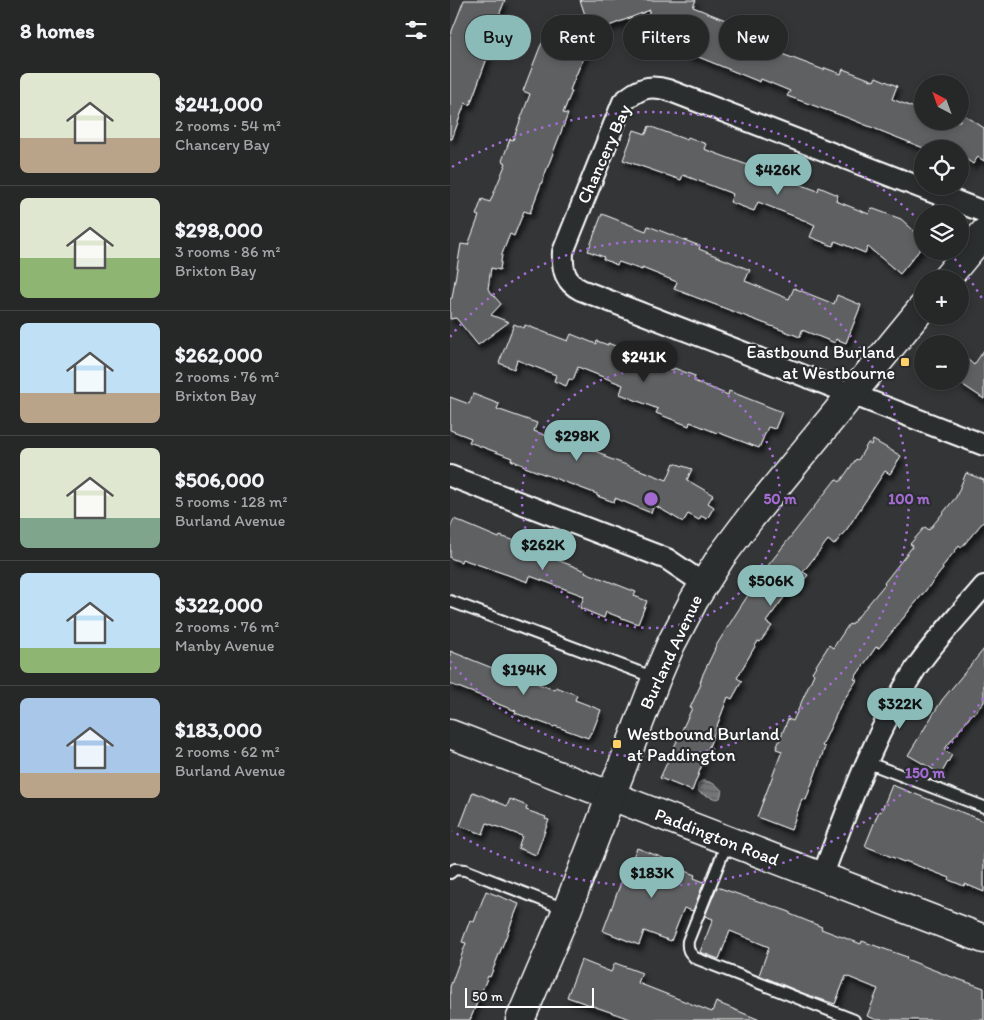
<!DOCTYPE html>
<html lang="en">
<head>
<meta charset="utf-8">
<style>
  :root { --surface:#262828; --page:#323434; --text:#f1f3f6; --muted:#a4a6a8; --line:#424445; --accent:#8bbbb9 }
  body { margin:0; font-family:Itim,sans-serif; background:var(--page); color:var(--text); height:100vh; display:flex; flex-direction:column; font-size:19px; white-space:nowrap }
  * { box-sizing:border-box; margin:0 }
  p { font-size:16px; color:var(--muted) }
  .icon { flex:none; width:28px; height:28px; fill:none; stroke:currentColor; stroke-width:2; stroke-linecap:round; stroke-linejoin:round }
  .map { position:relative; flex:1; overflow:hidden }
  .panel { display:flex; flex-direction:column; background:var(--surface); width:450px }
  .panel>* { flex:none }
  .top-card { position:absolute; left:15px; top:15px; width:444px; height:45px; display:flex; gap:10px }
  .needle { width:32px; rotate:319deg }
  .fabs { position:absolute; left:464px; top:75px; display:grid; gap:10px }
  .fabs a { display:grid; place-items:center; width:55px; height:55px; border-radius:50%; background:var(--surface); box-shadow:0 2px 8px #0003,0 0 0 1px var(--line); font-size:25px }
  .scale { position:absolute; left:15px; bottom:12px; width:129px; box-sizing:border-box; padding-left:5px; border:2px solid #fff; border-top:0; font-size:14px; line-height:18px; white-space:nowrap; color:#fff; -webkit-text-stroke:4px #2a2d2e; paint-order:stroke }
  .price { position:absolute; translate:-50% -42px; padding:0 11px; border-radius:18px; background:var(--accent); color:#111; font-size:16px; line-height:32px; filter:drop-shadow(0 1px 2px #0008) }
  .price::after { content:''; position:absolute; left:50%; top:30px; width:15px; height:11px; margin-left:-8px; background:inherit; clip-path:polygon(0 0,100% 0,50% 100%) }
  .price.current { background:#222; color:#fff }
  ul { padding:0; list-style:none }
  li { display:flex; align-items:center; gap:15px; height:125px; padding:0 20px }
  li+li { border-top:1px solid var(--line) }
  li span { display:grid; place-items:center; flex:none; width:140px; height:100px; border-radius:8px; color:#555 }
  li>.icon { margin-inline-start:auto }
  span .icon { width:60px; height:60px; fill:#fffc; stroke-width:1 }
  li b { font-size:21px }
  h2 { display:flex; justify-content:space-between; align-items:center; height:60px; padding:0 20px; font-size:21px }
  .pill { padding:0 18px; border-radius:22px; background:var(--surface); box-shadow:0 2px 8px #0003,0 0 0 1px var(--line); font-size:18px; line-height:45px }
  .pill.current { background:var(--accent); color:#111 }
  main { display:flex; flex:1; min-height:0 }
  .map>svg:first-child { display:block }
</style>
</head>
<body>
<main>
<section class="panel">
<h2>8 homes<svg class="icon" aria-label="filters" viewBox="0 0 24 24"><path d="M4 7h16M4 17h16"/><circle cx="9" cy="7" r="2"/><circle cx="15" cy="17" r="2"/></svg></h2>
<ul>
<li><span style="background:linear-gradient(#dfe7d0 65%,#b9a48a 0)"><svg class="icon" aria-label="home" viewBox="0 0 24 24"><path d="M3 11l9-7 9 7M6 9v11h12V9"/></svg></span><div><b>$241,000</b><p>2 rooms · 54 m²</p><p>Chancery Bay</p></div></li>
<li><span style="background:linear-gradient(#dfe7d0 60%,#8fb573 0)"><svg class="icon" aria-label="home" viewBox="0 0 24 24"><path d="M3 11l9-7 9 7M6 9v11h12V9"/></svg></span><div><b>$298,000</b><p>3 rooms · 86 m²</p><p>Brixton Bay</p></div></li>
<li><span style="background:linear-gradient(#bfe0f5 70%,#b9a48a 0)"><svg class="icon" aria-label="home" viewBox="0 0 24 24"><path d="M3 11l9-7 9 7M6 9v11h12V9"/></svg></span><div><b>$262,000</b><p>2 rooms · 76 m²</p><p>Brixton Bay</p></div></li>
<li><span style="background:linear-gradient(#dfe7d0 70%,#7fa58c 0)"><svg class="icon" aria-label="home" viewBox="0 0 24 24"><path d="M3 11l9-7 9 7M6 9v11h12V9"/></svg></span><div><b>$506,000</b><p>5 rooms · 128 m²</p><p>Burland Avenue</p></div></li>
<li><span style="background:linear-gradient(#bfe0f5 75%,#8fb573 0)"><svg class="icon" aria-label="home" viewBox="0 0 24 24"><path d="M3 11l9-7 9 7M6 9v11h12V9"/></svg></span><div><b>$322,000</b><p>2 rooms · 76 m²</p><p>Manby Avenue</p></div></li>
<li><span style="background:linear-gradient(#a9c7e8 75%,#b9a48a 0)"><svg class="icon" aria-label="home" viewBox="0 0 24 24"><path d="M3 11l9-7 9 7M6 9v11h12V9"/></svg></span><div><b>$183,000</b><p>2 rooms · 62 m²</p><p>Burland Avenue</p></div></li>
</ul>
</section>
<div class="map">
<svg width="534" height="1020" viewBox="0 0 534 1020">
  <defs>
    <pattern id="water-rules" width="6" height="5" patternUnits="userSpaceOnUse" patternTransform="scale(1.25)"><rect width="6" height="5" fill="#737576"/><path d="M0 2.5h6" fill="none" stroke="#606061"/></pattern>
    <filter id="shadow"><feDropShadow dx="3" dy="5.5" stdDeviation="2.5" flood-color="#0009"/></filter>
  </defs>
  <rect width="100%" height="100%" fill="#333536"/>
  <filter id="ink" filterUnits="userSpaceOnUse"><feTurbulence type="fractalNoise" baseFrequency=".02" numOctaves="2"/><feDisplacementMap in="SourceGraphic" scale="10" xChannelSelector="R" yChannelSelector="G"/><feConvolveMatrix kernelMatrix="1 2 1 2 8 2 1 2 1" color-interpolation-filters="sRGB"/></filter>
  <g filter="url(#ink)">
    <path fill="url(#water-rules)" stroke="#abacad" d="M251,781C257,780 269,785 272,791L270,798L266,799L250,793C246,789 247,784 251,781Z"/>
    <g fill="#5f6162" stroke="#fff" filter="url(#shadow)">
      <path d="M14,0H55L35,51L39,53L20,105L15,103L2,139H0V36Z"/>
      <path d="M130,0H246L243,7L298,29L296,34L334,49L332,54L374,70L375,68L391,74L393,69L424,81L426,77L447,86L442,99L472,111V121H510V112L534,128V161L528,157L523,164L510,155V149H476L393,116L337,96L340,91L311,79L310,82L246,56V57L226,50L228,45L191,30L200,10L141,33Z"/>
      <path d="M106,17L138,34L120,41L138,51L129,68L120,90L122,91L113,113L118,114L80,213L74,211L64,236L60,234L52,254L50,270L41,268L38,289L51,304L41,315L59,322L28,345L6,318L0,319V299L2,298L11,244L18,245L29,216L26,215L32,199L40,202L56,163L52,161L60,139L63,140L80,94L73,91L90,47Z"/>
      <path d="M199,126L237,140L238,137L256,144L254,149L368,191L369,187L388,195L386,201L419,214L421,208L451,219L472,238V247L450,274L418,247L415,253L385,241L383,246L360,237L365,225L356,221L308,202L304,211L280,202L283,194L233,175L231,180L173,160L184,130L196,134Z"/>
      <path d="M152,214L196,231L198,226L250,246L249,249L300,270L295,281L339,299L344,288L384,304L387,295L411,305L396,343L386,339L385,343L352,330L350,337L224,289L227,282L192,268V270L169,262L167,265L153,259L154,257L138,251Z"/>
      <path d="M64,324L74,328L75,325L118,341L121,334L146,344L147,341L158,345V343L223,370L224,368L245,376L244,381L278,395L279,391L332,412L325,429L318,427L309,448L267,432V433L240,422L239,426L206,413L208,409L170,394L173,385L128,367L123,380L119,379L116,386L104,381L106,375L67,360L64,369L49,363Z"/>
      <path d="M534,350V399L510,383V353L524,365Z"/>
      <path d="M23,394L49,404L47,409L87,423L84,431L128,448L129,445L155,455V457L217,480L224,463L242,469L237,480L263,495L258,503L264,507L257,519L251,516L249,520L238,514L233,522L204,505L201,513L165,498L164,502L147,496V494L75,467V466L61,460L62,458L19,442L21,438L0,430V397L19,404Z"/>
      <path d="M423,440L451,456L440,474L435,471L397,529L384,545L378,540L353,572L358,575L345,591L341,588L316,622L322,626L310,642L308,641L287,678L292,681L282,699L278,697L242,791L210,778L242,708H240L251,684L250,683L253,674L265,649H264L289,609L316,568L386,479L390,482L406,459L408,460L418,443L421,445Z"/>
      <path d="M516,473L534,480V521L511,548L509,546L492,567L493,569L429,648L426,647L404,679L407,680L391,704L372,746L375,747L362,783L356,800L352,799L341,830L307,817L332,751L326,749L338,719L343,721L364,674L362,672L379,645L383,648L399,624L401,625L435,584L434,583L463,546L460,544L475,527L479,530L506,497Z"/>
      <path d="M4,519L49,538L50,536L66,541L65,544L136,571L135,572L186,592L184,596L197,601L188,624L156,612L154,618L130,608L134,596L80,576L78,582L12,559L11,562L0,558V528Z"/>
      <path d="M534,649V702L524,714L523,713L494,750L502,755L491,774L458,755L492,700Z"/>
      <path d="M0,651L77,682L78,680L105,690L106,687L127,695L125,700L151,710L142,733L141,732L138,738L105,726L104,727L65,713L66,711L48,704L39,699L0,684Z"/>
      <path d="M442,785L534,821V892L515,884L514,886L499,880L500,878L455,861L454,862L415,846L429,811L431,812Z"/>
      <path d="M23,792L57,806L60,799L77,806L76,810L96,817L95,819L99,820L86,855L68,848L72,836L37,823L33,834L10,826Z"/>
      <path d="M187,848L221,861L219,865L245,875L244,878L254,882L243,911L234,908L221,941L194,931L189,945L153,931L170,885Z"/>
      <path d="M267,887L340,912V914L372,927L371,929L411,944L412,941L457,957L456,959L499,976L534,988V1020H427L417,1016L428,989L396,976L385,1004L355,994L309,975L319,947L280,931L269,959L250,952L263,919L255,916Z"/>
      <path d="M36,891L69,904L40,977L38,976L20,1020H0V987L16,943L12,942L20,920L24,922Z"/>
      <path d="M131,960L161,972L165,963L192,973L188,983L262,1012L266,1002L310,1020H183L117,997Z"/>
    </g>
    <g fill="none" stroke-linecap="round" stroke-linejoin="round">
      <g stroke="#fff" stroke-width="14">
        <g id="lane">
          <path d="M0,601L205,678"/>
          <path d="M416,762L534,807"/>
          <path d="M277,843L238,941C237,950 239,952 245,958L404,1020"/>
          <path d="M0,873L5,869L15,870L115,909"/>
        </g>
      </g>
      <g stroke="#fff" stroke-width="24">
        <g id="street">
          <path d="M534,212L218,90C198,84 188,89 173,102L113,252C112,270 115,282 131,290L534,445"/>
          <path d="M0,476L217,559L254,584"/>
          <path d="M372,877C399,805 424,733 466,668C486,639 511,613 534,586"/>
        </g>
      </g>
      <g stroke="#fff" stroke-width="31">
        <g id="secondary">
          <path d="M496,279L534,233"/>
          <path d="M0,734L534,939"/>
          <path d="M70,1020L117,910L206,679L221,644L244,600L271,557L301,517L472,308"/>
        </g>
      </g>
      <use href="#lane" stroke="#2a2d2e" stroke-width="10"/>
      <use href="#street" stroke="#2a2d2e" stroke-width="20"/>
      <use href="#secondary" stroke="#2a2d2e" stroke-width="28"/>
    </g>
  </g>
  <g fill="none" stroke="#a36bd2" stroke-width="2.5" stroke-dasharray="2.5 5">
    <circle cx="201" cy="499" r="129"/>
    <path d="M0 337A258 258 0 1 1 0 661"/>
    <path d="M533 698A387 387 0 0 1 2 831M2 167A387 387 0 0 1 472 223M500 253A387 387 0 0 1 533 300"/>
  </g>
  <g fill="#ffd166" stroke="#2a2d2e" stroke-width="2">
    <rect x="450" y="357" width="10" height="10" rx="2.5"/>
    <rect x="162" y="739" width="10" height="10" rx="2.5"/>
  </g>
  <g text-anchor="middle" stroke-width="4.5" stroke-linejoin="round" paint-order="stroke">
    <g font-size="18" fill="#fff" stroke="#2a2d2e">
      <text transform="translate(154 154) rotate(-66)" y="6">Chancery Bay</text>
      <text transform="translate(221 652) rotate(-65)" y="6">Burland Avenue</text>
      <text transform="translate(267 837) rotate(21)" y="6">Paddington Road</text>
    </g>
    <g font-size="18" fill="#fff" stroke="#2a2d2e" text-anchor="end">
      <text x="445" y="358">Eastbound Burland<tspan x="445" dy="21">at Westbourne</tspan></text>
      <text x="177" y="740" text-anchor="start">Westbound Burland<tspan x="177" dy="21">at Paddington</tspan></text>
    </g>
  </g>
  <circle cx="201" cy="499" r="8" fill="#a36bd2" stroke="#2a2d2e" stroke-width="2.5"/>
  <g font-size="15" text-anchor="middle" font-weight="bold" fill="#a36bd2" stroke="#2a2d2e" stroke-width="4.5" stroke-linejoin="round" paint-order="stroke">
    <text x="330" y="504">50 m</text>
    <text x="459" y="504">100 m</text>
    <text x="475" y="778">150 m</text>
  </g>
</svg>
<div class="fabs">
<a><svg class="needle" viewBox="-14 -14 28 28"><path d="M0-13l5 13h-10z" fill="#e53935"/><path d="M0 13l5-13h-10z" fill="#a4a6a8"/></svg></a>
<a><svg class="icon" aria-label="locate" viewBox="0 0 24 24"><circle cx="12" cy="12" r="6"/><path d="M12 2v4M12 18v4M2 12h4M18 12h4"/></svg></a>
<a><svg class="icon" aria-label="layers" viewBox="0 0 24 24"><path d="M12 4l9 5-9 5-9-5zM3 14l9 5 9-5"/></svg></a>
<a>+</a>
<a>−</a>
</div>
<div class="scale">50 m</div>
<b class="price" style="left:328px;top:196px">$426K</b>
<b class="price current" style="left:194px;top:383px">$241K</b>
<b class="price" style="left:127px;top:462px">$298K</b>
<b class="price" style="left:93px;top:571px">$262K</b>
<b class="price" style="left:321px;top:607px">$506K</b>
<b class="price" style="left:74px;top:696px">$194K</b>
<b class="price" style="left:450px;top:730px">$322K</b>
<b class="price" style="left:202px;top:899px">$183K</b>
<div class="top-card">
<a class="pill current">Buy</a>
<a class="pill">Rent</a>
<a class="pill">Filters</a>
<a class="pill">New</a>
</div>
</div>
</main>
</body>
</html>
